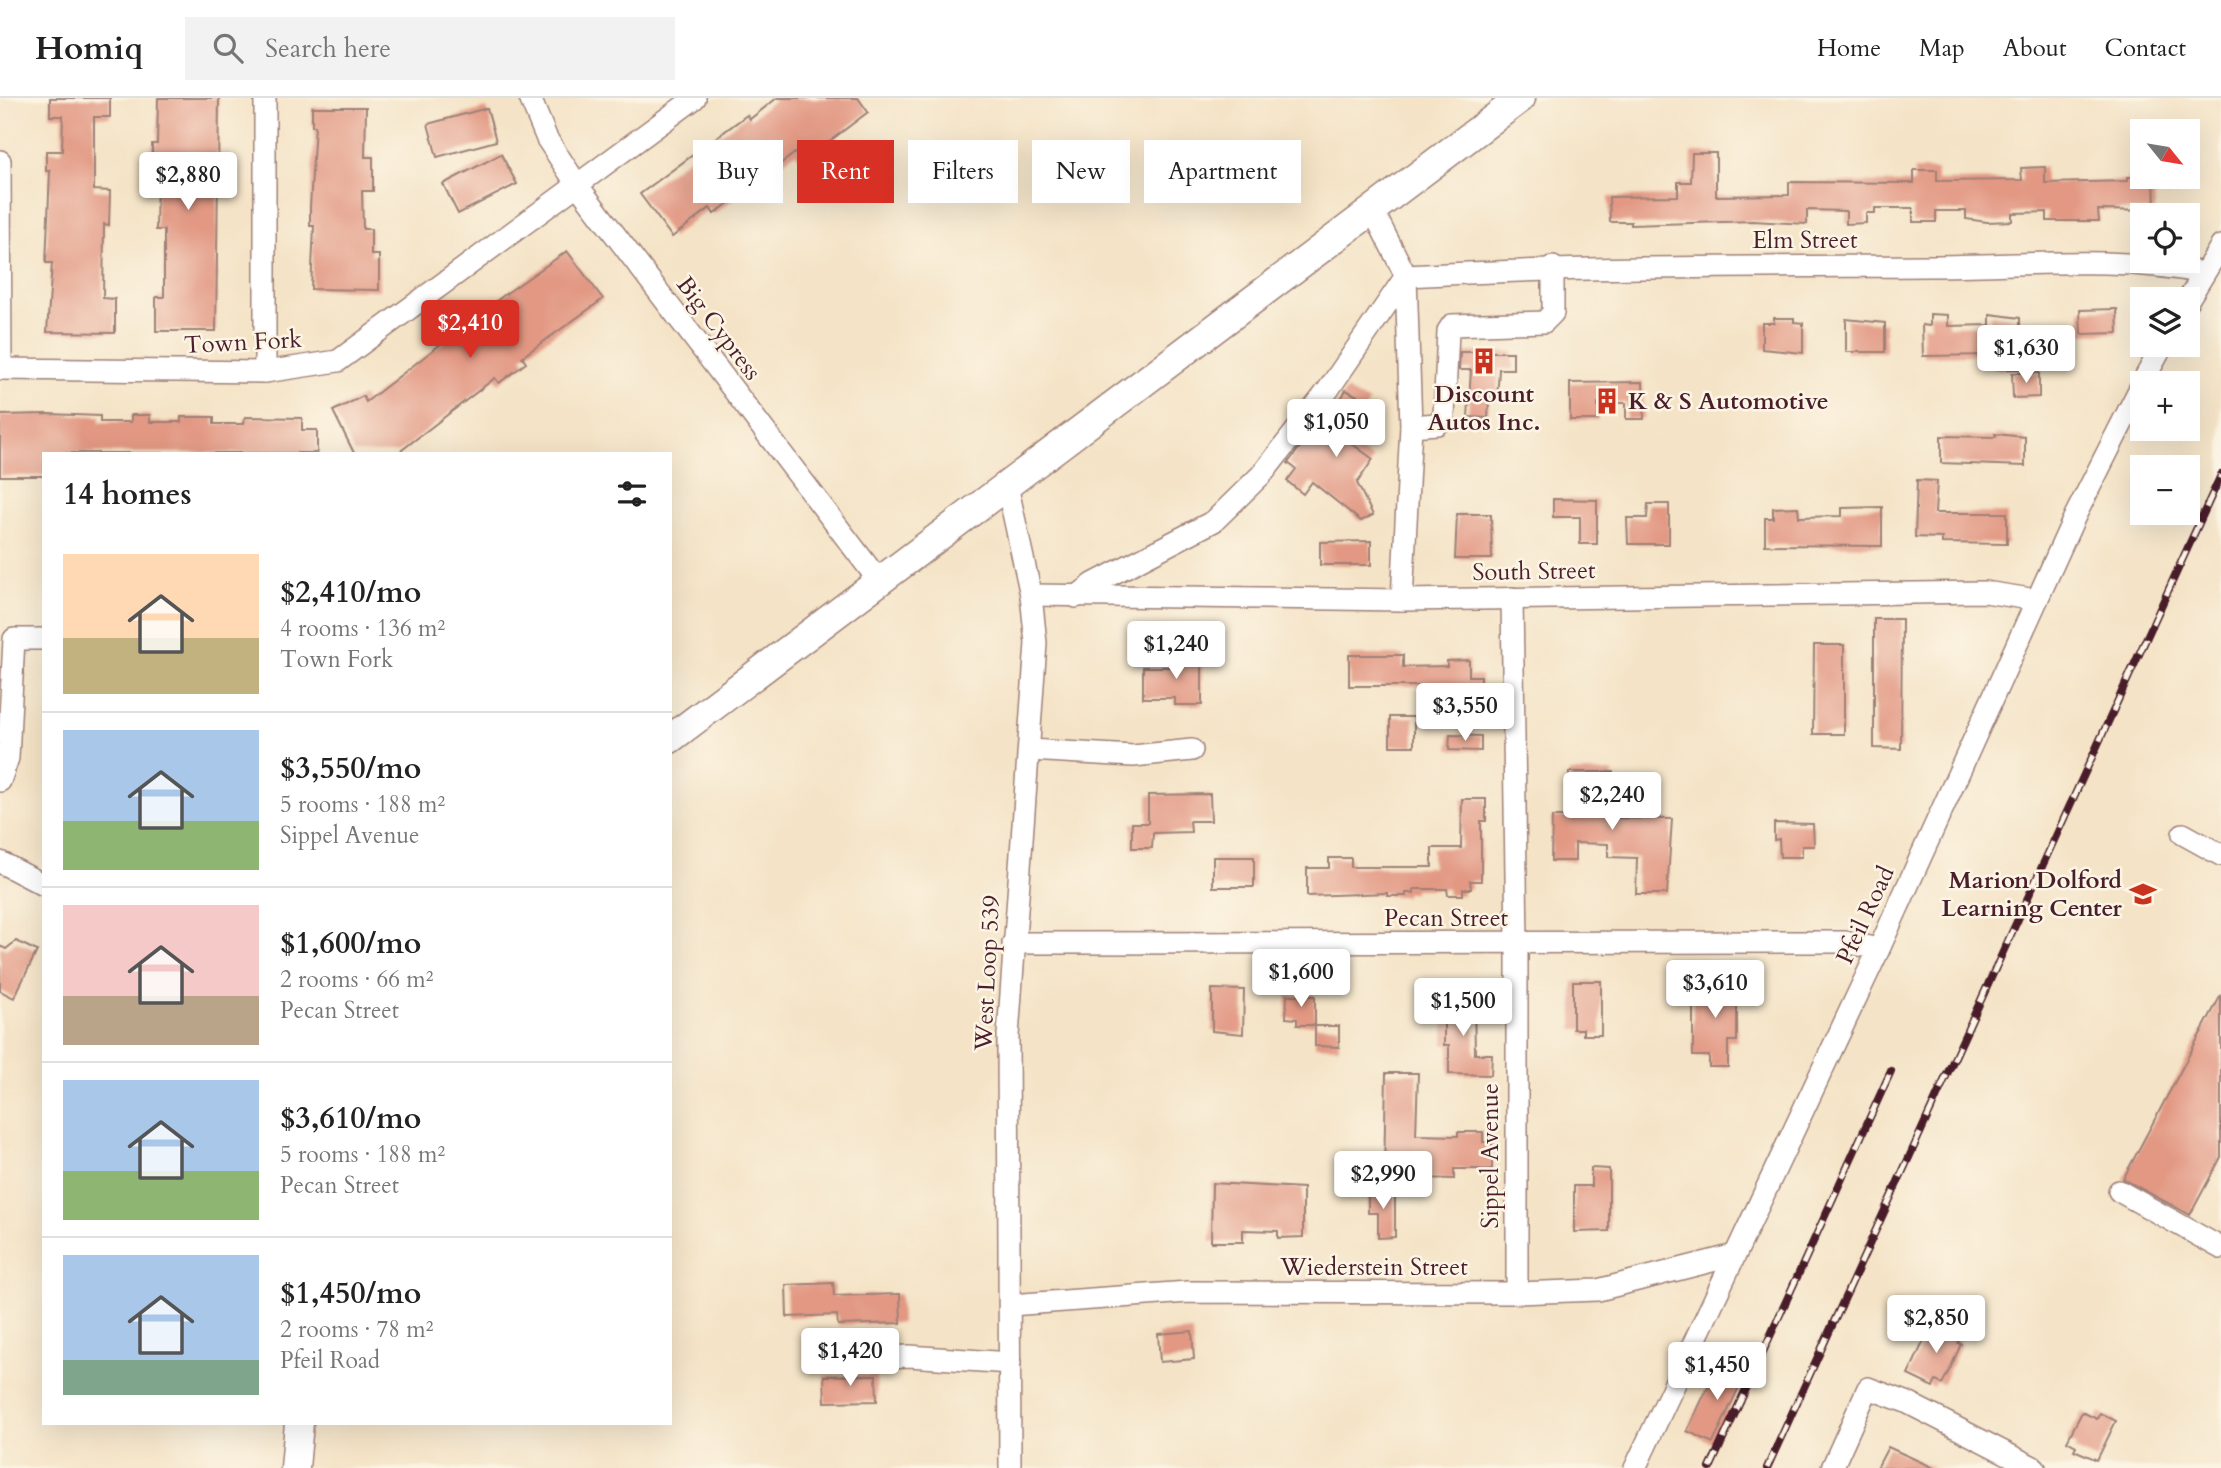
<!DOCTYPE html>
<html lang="en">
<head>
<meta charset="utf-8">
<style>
  :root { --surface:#fff; --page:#f2f2f2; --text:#222; --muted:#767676; --line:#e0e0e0; --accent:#d93025 }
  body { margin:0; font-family:Cardo,serif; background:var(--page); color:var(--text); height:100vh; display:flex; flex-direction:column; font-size:26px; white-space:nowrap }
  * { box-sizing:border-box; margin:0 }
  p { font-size:23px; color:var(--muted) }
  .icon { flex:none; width:38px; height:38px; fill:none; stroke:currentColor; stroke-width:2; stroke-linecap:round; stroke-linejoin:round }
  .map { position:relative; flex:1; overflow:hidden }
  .drawer { position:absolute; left:42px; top:354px; width:630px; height:973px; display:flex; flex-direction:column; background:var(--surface); border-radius:0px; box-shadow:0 7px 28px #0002 }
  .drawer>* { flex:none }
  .banner { position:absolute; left:693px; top:42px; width:665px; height:63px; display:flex; gap:14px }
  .needle { width:46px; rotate:120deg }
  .buttons { position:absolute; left:2130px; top:21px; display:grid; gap:14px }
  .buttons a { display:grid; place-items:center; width:70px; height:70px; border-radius:0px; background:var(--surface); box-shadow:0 7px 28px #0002; font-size:35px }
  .price { position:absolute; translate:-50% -60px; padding:0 16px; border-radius:7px; background:#fff; color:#222; font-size:23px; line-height:46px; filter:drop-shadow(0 2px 4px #0008) }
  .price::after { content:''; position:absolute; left:50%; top:42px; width:21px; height:16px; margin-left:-10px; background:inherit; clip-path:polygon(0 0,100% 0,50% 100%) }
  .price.on { background:var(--accent); color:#fff }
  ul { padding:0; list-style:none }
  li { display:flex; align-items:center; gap:21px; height:175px; padding:0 21px }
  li+li { border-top:2px solid var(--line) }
  li span { display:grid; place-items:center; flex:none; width:196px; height:140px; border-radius:0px; color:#555 }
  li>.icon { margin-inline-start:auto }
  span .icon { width:84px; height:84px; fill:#fffc; stroke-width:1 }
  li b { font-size:30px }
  h2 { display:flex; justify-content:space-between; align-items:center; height:84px; padding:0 21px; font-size:30px }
  .chip { padding:0 24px; border-radius:0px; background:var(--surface); box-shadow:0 7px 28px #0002; font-size:24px; line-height:63px }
  .chip.on { background:var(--accent); color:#fff }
  header { display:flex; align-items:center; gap:42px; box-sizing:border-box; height:98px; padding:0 35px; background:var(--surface); border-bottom:2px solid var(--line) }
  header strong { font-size:33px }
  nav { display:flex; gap:38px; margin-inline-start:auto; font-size:24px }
  .search { width:490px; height:63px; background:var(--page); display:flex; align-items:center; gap:18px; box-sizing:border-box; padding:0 24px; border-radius:0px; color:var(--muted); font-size:26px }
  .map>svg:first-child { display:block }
</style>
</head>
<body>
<header>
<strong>Homiq</strong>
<div class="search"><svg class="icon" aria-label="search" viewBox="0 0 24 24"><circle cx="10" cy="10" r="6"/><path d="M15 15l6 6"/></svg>Search here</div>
<nav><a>Home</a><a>Map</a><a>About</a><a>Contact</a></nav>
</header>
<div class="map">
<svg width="2221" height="1370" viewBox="0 0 2221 1370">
  <rect width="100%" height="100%" fill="#fcf5e5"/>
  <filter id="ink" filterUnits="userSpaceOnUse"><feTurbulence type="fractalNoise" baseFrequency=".0143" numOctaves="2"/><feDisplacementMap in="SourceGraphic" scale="14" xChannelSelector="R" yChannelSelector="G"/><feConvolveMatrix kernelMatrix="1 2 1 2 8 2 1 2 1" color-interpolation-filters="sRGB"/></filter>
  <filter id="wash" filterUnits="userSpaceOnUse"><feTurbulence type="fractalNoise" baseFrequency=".00686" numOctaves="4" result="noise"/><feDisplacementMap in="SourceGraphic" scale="28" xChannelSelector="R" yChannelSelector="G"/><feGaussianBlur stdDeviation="1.57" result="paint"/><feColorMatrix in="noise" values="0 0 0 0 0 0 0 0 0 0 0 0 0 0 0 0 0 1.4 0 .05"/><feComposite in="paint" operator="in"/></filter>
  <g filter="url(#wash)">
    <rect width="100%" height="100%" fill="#f4e3c6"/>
    <g id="blocks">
      <g fill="#e29883">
        <path d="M50,0H110V19H94V92L110,93L109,127L104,126L103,200L115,201V235L47,234L52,165H46L50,73H46V53H62L63,18H50Z"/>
        <path d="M158,0H219L216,233H156V199H164V132H156L157,80H152V46H157Z"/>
        <path d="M777,0H858L868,14L802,64L795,55L714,116L710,110L672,139L640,96L747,17L750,21Z"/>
        <path d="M312,9H366L365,59H373V93H362L363,131H371V157H379V192L311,191L314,128H310V109L315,28H312Z"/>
        <path d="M487,10L496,43L437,59L428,26Z"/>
        <path d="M1692,55H1716V98L1789,97V84L1914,85V72H1937V83L2022,82L2021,70L2045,69V85L2128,83V79H2154L2155,113L2098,112L2099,123H2047V114L2012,115V123L1987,124L1966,121V113H1936V124H1913V110H1875V115H1866V125L1846,126V113L1807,112V126L1753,123L1631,127V124H1610L1609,99L1678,98V84H1691Z"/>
        <path d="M501,56L517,86L458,116L443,86Z"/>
        <path d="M567,153L603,201L522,259L526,265L499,285L495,280L398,355H354L333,313L363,298L366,304L504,197Z"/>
        <path d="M2117,211L2118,235L2081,236L2080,212Z"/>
        <path d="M1930,216L1948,217V228L1990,227V216L2020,220V271H1993V257L1923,258L1922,227L1930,228Z"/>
        <path d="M1774,220H1794V224L1803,225V255L1762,251V225H1774Z"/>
        <path d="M1846,221L1885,225V254H1846Z"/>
        <path d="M1460,254H1513V271H1499L1497,302H1489L1488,320L1468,319L1471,272H1459Z"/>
        <path d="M2012,275H2039V299L2013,300Z"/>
        <path d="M1643,284L1644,321H1626V305H1598V322H1570V285Z"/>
        <path d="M1346,292L1369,304L1348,343L1373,361L1357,385L1373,417L1361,423L1312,384L1303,396L1287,383L1296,371L1288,365L1310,336L1317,341Z"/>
        <path d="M48,316L100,318V324H131V317H150V324H181V319H214V326H244L245,319L302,320V332H317V355H44V378H0V317Z"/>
        <path d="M1995,336L2025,339V368L1941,365V338L1996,339Z"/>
        <path d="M1917,382L1937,383L1935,415H2007V446L1942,445V440L1915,439Z"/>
        <path d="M1553,401L1597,402V446H1580V419H1553Z"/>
        <path d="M1648,406H1669V446H1628L1627,420H1647Z"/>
        <path d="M1798,409L1799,419L1842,418V410L1882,409V448L1765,447V420H1773V410Z"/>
        <path d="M1457,416H1491L1492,461H1455Z"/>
        <path d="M1371,443V467H1320V444Z"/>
        <path d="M1874,521H1902L1901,651L1874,650Z"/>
        <path d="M1814,547H1844V636H1813Z"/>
        <path d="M1349,557H1403V569L1447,568V563L1469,562V578H1481V601H1463V606H1439V611H1423V588H1349Z"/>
        <path d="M1175,558H1202V607H1175V600H1143V569H1175Z"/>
        <rect x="1390" y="619" width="24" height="29"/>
        <path d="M1450,637L1481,638V653L1449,652Z"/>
        <path d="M1569,674H1613L1612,720L1672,721L1667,796H1636L1637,760L1608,759V746L1575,745V763H1551L1552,719H1568Z"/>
        <path d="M1210,696L1211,723H1190L1191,734L1153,735L1152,750H1132V725H1148V697Z"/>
        <path d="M1462,701H1486V723H1481V783H1470L1471,791H1463V797H1448L1447,791H1414V795H1406V798H1387V795L1307,798V770H1329V760H1351V769H1432V750H1461Z"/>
        <path d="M1774,725L1813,726L1814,748H1802V759H1780L1779,741L1774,742Z"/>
        <rect x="1213" y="759" width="41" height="30"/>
        <path d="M16,843L37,853L14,900L0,893V848L6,851Z"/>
        <path d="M1573,883H1601V937H1583V931H1573Z"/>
        <path d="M1693,884H1737V943H1728V969H1709V958H1693Z"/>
        <path d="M1212,891L1244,892L1243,936L1212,933Z"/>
        <path d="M1444,894H1461V902H1474L1475,956H1492L1491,977L1449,976V947H1444Z"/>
        <path d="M1287,897L1315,898V927H1297V921L1286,920Z"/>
        <path d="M2221,897V1059L2190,1117L2123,1081Z"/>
        <path d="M1315,928H1339V949L1315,948Z"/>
        <path d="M1386,975H1418L1416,1037L1458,1038V1034H1483V1044H1492V1071H1454V1081L1384,1079Z"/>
        <path d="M1591,1070L1609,1071V1133L1574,1134V1088H1591Z"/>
        <path d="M1212,1085L1303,1090V1139L1278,1140V1133L1243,1132V1144H1211Z"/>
        <path d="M1368,1092H1395V1139L1378,1140V1115H1368Z"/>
        <path d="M833,1185L834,1198L900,1196L901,1225L838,1227L837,1217L787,1219L786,1187Z"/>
        <path d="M1933,1223L1961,1236L1958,1245L1961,1246L1950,1271L1942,1286L1936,1283L1933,1289L1908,1277Z"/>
        <path d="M1192,1233L1194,1261L1160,1264L1158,1236Z"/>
        <path d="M1721,1262L1746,1274L1713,1345L1687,1333Z"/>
        <path d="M876,1277L877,1303L825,1304L824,1278Z"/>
        <path d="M2082,1314L2097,1321L2100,1315L2116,1323L2097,1362L2074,1352L2076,1348L2067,1343Z"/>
        <path d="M1888,1349L1934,1370H1877Z"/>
      </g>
    </g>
  </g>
  <g filter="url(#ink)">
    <use href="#blocks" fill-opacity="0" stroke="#9f8178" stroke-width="2"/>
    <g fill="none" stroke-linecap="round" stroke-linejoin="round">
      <g stroke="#9f8178" stroke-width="24">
        <g id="minor">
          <path d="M530,0L547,41L578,88L879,483"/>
          <path d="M0,63L1,271"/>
          <path d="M1372,111L1406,178L1411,328L1402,502"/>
          <path d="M2188,202L2221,148"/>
          <path d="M0,271L265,274L338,263L695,0"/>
          <path d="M265,274V0"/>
          <path d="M2142,285L2163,247"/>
          <path d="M1411,328L1437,326L1444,318L1448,233L1452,227L1544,224L1553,215V169"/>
          <path d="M1007,387L1031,497L1036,545L1008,938L1010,1370"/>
          <path d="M1031,497L1402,502L1985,494L2037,502"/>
          <path d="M1076,499L1093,486L1214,423L1263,375L1328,292L1406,178C1580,168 1755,169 1930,168C2021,168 2114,157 2204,175"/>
          <path d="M1512,500L1517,846V1195"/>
          <path d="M1029,652L1133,658L1192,652"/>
          <path d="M0,683L8,660L14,541H44"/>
          <path d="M2183,736L2221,757"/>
          <path d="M0,764L44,787"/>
          <path d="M1013,845L1845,844L1879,851"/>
          <path d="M2119,1093L2221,1150"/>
          <path d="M1010,1207L1188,1194L1517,1195L1598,1192L1735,1157"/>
          <path d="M870,1260L909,1258L1010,1265"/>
          <path d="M1635,1370L1879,851L2075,418L2142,286"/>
          <path d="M1832,1370L1868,1290L1906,1304L2035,1370"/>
        </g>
      </g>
      <g stroke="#9f8178" stroke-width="31">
        <g id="major">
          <path d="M670,641L1521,0"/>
          <path d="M295,1370L299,1325"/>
        </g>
      </g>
      <use href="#minor" stroke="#fff" stroke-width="21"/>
      <use href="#major" stroke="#fff" stroke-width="28"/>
      <g stroke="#4a1f2b" stroke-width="8">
        <g id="rail">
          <path d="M1710,1370L1891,973"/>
          <path d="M1767,1370L2221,377"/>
        </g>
      </g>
      <use href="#rail" stroke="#fcf5e5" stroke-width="5" stroke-dasharray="16" stroke-linecap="butt"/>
    </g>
  </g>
  <defs>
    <g id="building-bare" transform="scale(2.1)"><path d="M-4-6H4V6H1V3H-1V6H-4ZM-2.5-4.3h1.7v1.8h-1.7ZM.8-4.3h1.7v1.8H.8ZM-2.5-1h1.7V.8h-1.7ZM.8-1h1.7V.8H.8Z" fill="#c8321e" stroke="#fcf5e5" stroke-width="2.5" paint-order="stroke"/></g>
    <g id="school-bare" transform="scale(2.1)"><path d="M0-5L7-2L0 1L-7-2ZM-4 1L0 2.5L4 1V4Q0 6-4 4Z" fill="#c8321e" stroke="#fcf5e5" stroke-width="2.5" paint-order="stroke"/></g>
  </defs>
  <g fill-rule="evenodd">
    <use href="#building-bare" x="1484" y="263"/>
    <use href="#building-bare" x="1607" y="303"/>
    <use href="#school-bare" x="2143" y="796"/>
  </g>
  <g text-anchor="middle" stroke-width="5" stroke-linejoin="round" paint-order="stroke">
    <g font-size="24" fill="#4a1f2b" stroke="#fcf5e5">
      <text x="1805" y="150">Elm Street</text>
      <text transform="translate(719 230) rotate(53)" y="8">Big Cypress</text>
      <text transform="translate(243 244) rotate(-3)" y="8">Town Fork</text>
      <text transform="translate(1534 473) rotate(-1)" y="8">South Street</text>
      <text transform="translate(1865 817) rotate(-65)" y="8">Pfeil Road</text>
      <text x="1446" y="828">Pecan Street</text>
      <text transform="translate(987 875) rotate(-87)" y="8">West Loop 539</text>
      <text transform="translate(1490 1058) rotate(-90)" y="8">Sippel Avenue</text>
      <text x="1374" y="1177">Wiederstein Street</text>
    </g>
    <g font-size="24" font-weight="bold" fill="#4a1f2b" stroke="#fcf5e5">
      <text x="1484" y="304">Discount<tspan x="1484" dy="28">Autos Inc.</tspan></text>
      <text x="1628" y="311" text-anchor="start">K &amp; S Automotive</text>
      <text x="2122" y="790" text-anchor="end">Marion Dolford<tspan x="2122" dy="28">Learning Center</tspan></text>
    </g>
  </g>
</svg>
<div class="buttons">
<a><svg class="needle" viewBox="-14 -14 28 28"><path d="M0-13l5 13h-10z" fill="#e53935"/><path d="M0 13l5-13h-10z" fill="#767676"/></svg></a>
<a><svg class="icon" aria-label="locate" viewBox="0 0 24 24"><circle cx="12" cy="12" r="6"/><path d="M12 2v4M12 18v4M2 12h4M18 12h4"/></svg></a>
<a><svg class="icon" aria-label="layers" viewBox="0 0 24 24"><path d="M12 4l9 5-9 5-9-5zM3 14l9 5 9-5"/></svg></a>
<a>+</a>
<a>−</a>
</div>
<b class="price" style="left:188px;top:114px">$2,880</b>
<b class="price on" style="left:470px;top:262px">$2,410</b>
<b class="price" style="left:2026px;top:287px">$1,630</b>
<b class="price" style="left:1336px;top:361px">$1,050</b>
<b class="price" style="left:1176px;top:583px">$1,240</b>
<b class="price" style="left:1465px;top:645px">$3,550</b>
<b class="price" style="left:1612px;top:734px">$2,240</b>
<b class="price" style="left:1301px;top:911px">$1,600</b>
<b class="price" style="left:1715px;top:922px">$3,610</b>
<b class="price" style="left:1463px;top:940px">$1,500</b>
<b class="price" style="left:1383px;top:1113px">$2,990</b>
<b class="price" style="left:1936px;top:1257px">$2,850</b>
<b class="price" style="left:850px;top:1290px">$1,420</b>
<b class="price" style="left:1717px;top:1304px">$1,450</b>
<div class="banner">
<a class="chip">Buy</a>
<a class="chip on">Rent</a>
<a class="chip">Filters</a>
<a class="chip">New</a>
<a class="chip">Apartment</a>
</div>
<section class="drawer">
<h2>14 homes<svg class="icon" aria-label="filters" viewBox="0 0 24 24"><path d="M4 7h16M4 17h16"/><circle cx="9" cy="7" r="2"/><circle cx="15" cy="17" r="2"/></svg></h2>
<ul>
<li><span style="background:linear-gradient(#ffd9b3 60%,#c2b280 0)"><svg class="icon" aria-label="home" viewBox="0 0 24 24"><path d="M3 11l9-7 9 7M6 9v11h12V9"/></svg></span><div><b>$2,410/mo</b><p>4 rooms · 136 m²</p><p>Town Fork</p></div></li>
<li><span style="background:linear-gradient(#a9c7e8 65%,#8fb573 0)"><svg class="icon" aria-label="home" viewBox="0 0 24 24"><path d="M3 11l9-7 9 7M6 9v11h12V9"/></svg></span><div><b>$3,550/mo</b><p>5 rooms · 188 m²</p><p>Sippel Avenue</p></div></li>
<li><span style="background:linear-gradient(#f6c9c9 65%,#b9a48a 0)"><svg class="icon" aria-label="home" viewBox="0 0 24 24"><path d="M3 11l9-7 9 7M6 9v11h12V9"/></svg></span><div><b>$1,600/mo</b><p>2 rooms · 66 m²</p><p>Pecan Street</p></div></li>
<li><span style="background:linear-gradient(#a9c7e8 65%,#8fb573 0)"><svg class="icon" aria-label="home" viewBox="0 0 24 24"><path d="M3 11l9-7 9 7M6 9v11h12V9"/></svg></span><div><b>$3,610/mo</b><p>5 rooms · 188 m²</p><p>Pecan Street</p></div></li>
<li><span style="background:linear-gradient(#a9c7e8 75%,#7fa58c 0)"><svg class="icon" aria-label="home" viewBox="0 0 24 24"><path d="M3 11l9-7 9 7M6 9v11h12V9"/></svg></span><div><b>$1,450/mo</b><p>2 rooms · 78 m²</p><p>Pfeil Road</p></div></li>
</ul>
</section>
</div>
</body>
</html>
